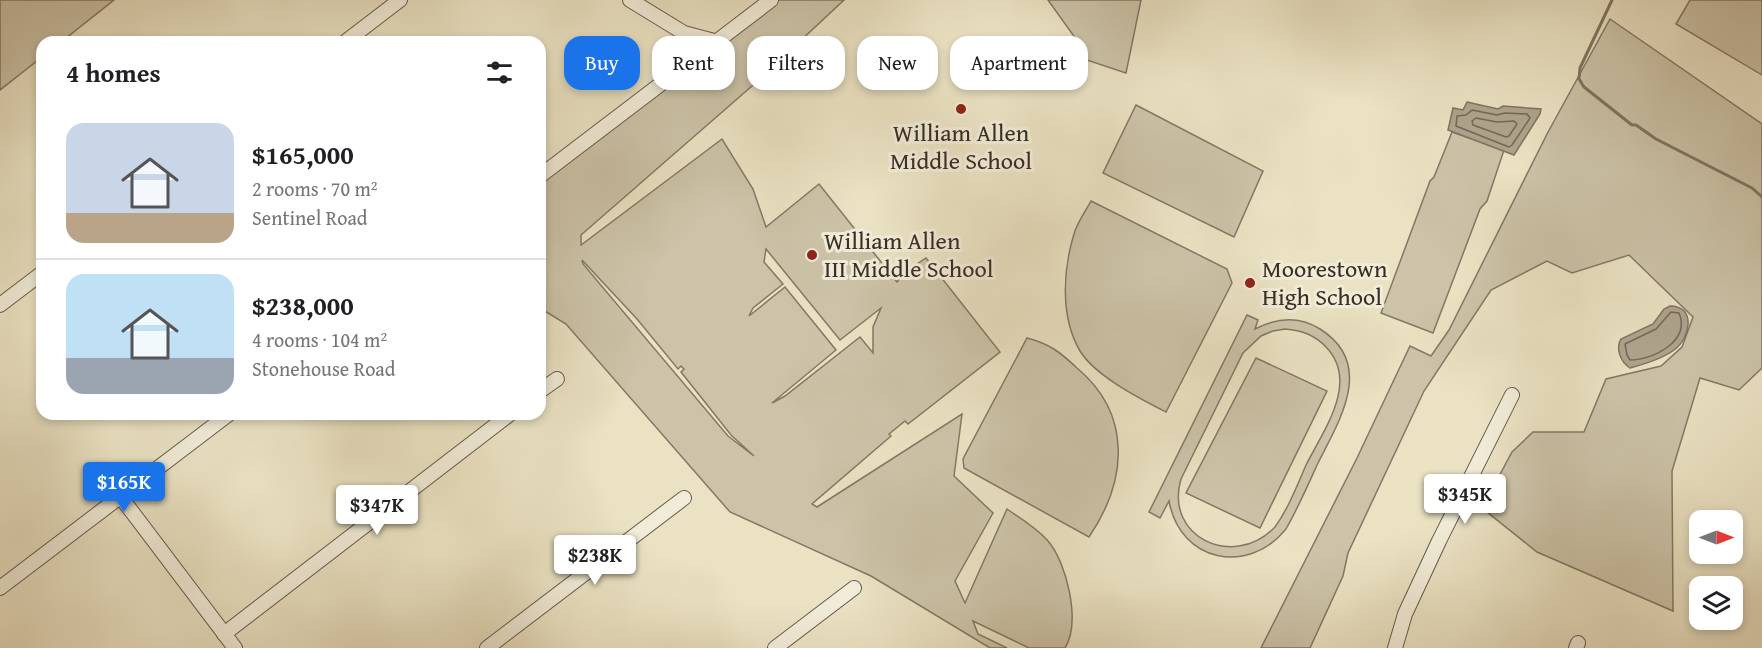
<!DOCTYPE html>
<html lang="en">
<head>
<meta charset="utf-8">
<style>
  :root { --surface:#fff; --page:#f6f6f6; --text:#202124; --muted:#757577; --line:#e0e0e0; --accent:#1a73e8 }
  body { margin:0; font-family:"Gentium Book Plus",serif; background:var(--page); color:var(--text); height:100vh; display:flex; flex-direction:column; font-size:22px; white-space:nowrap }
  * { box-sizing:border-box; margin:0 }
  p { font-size:20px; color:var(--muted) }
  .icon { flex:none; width:33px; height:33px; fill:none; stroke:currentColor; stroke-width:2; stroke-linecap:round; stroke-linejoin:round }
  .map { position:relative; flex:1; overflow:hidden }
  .side { position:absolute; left:36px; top:36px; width:510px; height:384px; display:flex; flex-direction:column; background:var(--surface); border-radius:18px; box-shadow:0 3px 9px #0003 }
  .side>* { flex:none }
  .banner { position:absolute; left:564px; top:36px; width:570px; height:54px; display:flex; gap:12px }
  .needle { width:39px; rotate:90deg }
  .tools { position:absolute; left:1689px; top:510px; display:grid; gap:12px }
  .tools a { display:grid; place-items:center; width:54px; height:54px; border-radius:12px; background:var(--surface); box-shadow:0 3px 9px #0003; font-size:30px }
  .price { position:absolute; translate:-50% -51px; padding:0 14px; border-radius:6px; background:#fff; color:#222; font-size:20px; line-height:39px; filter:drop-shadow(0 2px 3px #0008) }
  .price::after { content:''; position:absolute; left:50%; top:36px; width:18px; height:14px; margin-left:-9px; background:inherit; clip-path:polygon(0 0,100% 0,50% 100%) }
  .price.current { background:var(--accent); color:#fff }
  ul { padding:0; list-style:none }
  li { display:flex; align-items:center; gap:18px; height:150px; padding:0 30px }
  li+li { border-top:2px solid var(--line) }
  li span { display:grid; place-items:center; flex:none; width:168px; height:120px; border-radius:18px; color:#555 }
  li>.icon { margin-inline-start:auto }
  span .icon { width:72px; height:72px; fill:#fffc; stroke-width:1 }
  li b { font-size:26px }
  h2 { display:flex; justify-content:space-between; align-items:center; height:72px; padding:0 30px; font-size:26px }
  .chip { padding:0 21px; border-radius:18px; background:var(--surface); box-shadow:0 3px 9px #0003; font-size:21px; line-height:54px }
  .chip.current { background:var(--accent); color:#fff }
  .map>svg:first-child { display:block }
</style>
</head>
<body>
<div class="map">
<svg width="1762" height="648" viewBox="0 0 1762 648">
  <rect width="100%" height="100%" fill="#eae2c3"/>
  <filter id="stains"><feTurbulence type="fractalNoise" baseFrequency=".00333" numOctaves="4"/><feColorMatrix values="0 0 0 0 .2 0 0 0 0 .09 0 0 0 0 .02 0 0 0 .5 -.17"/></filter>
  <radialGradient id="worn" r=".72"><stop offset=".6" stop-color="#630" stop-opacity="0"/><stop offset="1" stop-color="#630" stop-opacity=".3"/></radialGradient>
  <g fill="#ccc3a8" stroke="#837866" stroke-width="1.5" fill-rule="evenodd">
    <path d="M0,0H114L61,42H42V57L0,90Z"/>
    <path d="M776,0H844L752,86L581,235V245L722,139L753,189L766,227L819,184L897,282L905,272L926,258L1000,352L908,424L905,421L889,434L891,436L812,504L817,507L962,414L954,476L993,513L955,581L965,603L1007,509C1020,518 1037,528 1048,541C1067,563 1081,622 1065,648H1029L973,621L978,634L1007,648H990L871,576L730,512L566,324L540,308V180ZM766,249L840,340L881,308L873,327V353L860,337L785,396L772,403L836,350L785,287L749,316L753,308L783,284L764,262ZM582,260L637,319L678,369L681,366L684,369L681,372L731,435L754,456L728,436L583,264Z"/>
    <path d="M1048,0H1141L1126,73L1084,59L1063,77L1049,57L1076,39Z"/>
    <path d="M1690,0H1762V75L1676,24Z"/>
    <path d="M1610,19L1762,124V368L1739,390L1700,378L1672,471L1673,611L1537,552L1482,508L1512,452L1533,432H1584L1606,379L1661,366L1682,347L1693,317L1629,255L1572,273L1547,261L1491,290L1424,391L1348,553L1343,576L1310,648H1261L1357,458L1410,346L1431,356L1449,330L1547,134Z"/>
    <path d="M1136,105L1263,171L1234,237L1103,173Z"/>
    <path d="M1452,132L1504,150L1487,201L1480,209L1433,333L1381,313L1430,181L1434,177Z"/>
    <path d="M1091,201L1227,269L1232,283L1166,412C1141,399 1095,376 1080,351C1060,317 1063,270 1074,234C1077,223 1085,212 1091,201Z"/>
    <path d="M1247,315L1258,320L1255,329C1276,318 1299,316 1320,329C1376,364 1339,421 1318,463C1308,485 1298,508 1286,529C1248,576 1180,562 1169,501L1160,518L1149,512ZM1285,329C1301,330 1315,335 1326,347C1360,382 1323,431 1306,465C1297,486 1288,509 1275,527C1233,570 1164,537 1181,479L1243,353L1261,336L1273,331Z"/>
    <path d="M1027,338C1050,344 1060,352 1077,368C1133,415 1127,481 1089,537L964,468L963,459Z"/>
    <path d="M1256,358L1327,391L1260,528L1186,493Z"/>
  </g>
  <g fill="#aea48d" stroke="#807463" stroke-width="1.5">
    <path d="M1467,102L1498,109L1503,106L1541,109L1540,114L1514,155L1448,130L1453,108L1463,110Z"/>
    <path d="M1670,306C1697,306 1690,339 1674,350C1662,359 1645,364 1630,368C1621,362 1615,349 1621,339L1653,324L1664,309Z"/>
  </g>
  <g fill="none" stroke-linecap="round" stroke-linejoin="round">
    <g stroke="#746858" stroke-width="1.5">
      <path d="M1472,110L1497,115L1505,113L1527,114L1530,118L1512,145L1509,147L1456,126L1457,116L1466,115Z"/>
      <path d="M1476,118L1497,122L1514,121L1517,124L1509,136L1506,137L1473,125L1472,121Z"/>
      <path d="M1671,312L1679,313C1691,341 1653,360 1630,360L1627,355L1625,344L1656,329Z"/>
    </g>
    <path stroke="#807463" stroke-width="3" d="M1612,0L1580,68L1579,79L1584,87L1632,125H1636L1656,139L1752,188L1762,197"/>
    <g stroke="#665a4c" stroke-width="16">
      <g id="minor">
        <path d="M630,0L684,33L718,42"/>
        <path d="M345,42L400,0"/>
        <path d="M540,176L771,0"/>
        <path d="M0,305L42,273"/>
        <path d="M540,391L557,379"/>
        <path d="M120,496L235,648"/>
        <path d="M0,588L229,414"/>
        <path d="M224,634L510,414"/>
        <path d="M487,648L684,498"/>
        <path d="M775,648L854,588"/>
        <path d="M1395,648L1405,614L1439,541L1512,395"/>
        <path d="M1576,648L1578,643"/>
      </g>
    </g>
    <use href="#minor" stroke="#f1ecd8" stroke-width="14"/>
  </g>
  <g fill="#8f2418" stroke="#f1ecd8" stroke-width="2">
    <circle cx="961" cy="109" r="6"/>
    <circle cx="812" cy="255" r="6"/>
    <circle cx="1250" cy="283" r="6"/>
  </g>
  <g text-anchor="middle" stroke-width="6" stroke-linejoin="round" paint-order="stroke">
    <g font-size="24" fill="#3a2d24" stroke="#f1ecd8" text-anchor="start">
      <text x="961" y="141" text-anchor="middle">William Allen<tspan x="961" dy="28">Middle School</tspan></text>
      <text x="824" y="249">William Allen<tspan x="824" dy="28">III Middle School</tspan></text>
      <text x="1262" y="277">Moorestown<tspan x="1262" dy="28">High School</tspan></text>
    </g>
  </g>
  <rect width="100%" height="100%" filter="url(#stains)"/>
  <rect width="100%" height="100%" fill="url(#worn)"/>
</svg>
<div class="tools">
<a><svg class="needle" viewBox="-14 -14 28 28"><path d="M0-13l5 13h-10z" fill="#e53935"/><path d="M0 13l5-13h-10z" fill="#757577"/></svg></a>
<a><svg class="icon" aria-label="layers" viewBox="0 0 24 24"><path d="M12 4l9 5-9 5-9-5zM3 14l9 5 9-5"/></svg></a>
</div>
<b class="price current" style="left:124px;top:513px">$165K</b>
<b class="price" style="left:1465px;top:525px">$345K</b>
<b class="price" style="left:377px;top:536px">$347K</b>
<b class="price" style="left:595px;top:586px">$238K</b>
<div class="banner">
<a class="chip current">Buy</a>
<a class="chip">Rent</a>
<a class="chip">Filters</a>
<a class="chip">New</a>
<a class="chip">Apartment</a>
</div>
<section class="side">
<h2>4 homes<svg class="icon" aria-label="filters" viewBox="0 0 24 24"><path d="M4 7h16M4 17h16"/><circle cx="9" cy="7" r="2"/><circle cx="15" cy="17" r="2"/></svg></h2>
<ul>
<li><span style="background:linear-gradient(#c9d6e8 75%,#b9a48a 0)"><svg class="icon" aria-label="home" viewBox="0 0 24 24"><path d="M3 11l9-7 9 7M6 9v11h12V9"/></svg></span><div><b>$165,000</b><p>2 rooms · 70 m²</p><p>Sentinel Road</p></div></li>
<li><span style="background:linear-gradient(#bfe0f5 70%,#9aa5b1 0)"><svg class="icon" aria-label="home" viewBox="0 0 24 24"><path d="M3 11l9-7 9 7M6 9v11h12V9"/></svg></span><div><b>$238,000</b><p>4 rooms · 104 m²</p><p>Stonehouse Road</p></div></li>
</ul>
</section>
</div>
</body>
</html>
